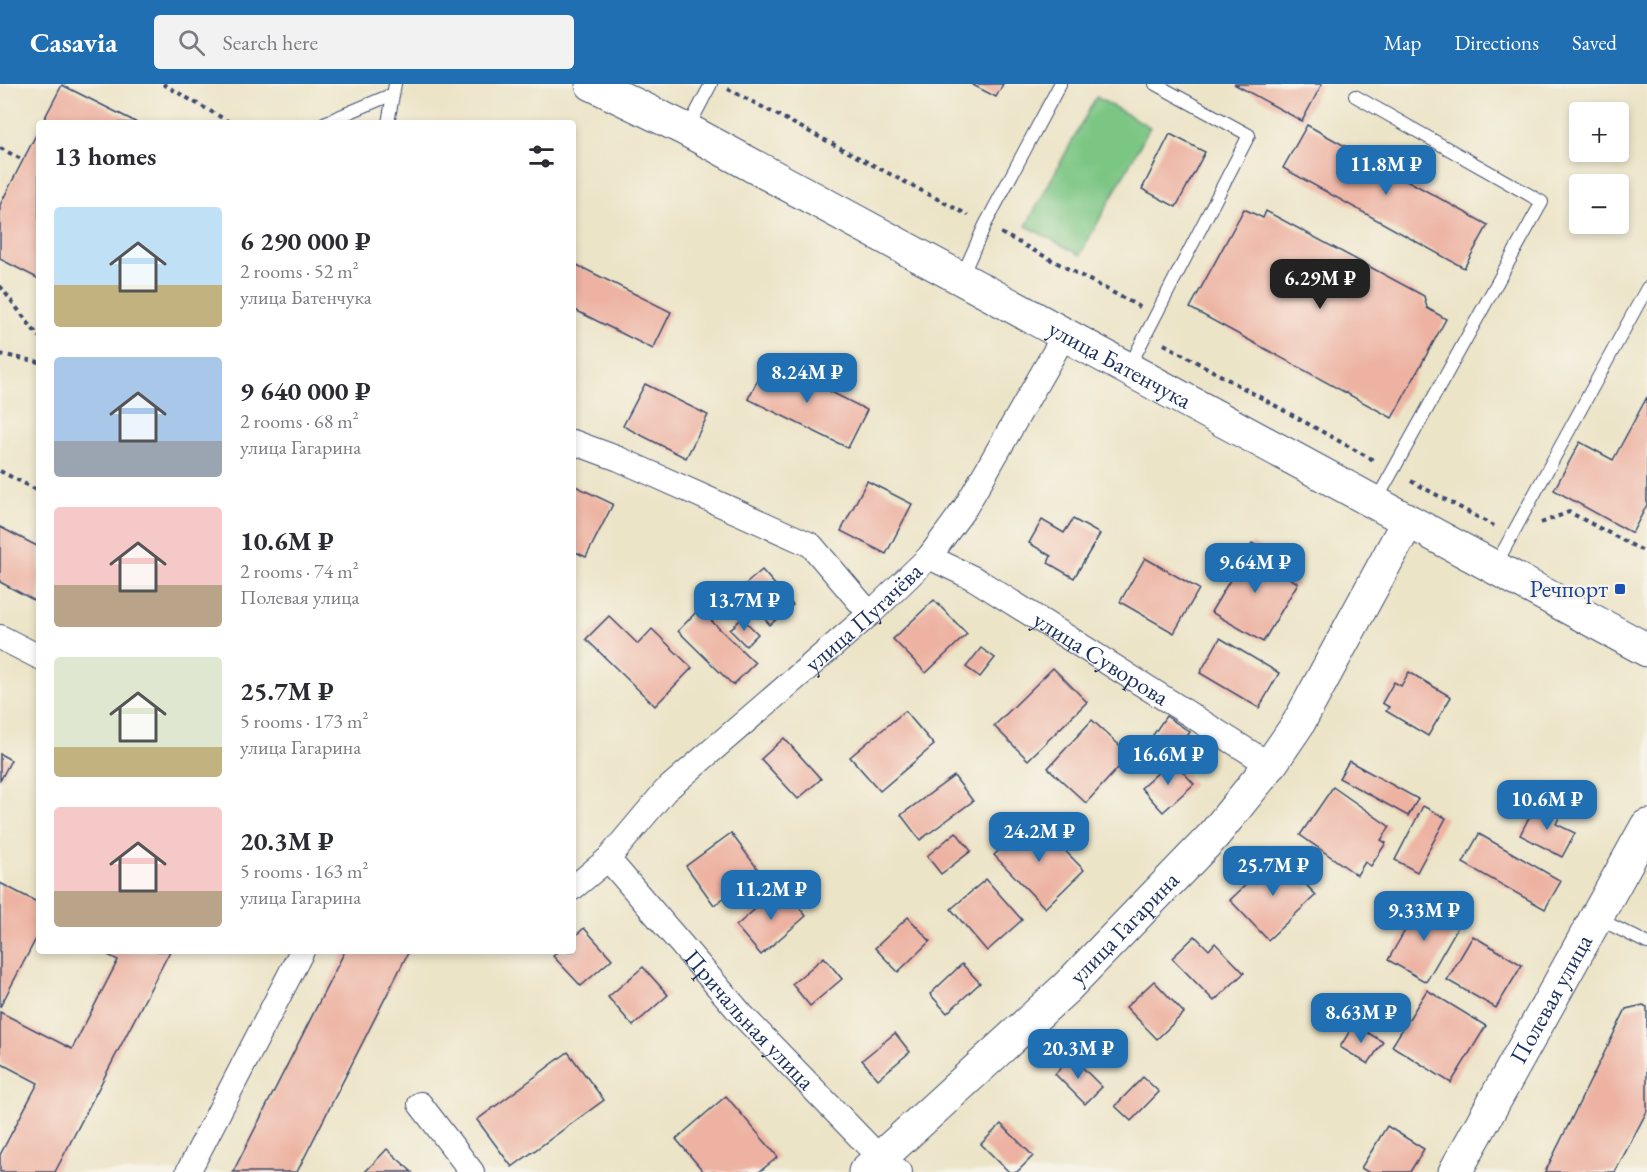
<!DOCTYPE html>
<html lang="en">
<head>
<meta charset="utf-8">
<style>
  :root { --surface:#fff; --page:#f2f2f3; --text:#2b2b33; --muted:#7c7c81; --accent:#1f6fb2 }
  body { margin:0; font-family:"EB Garamond",serif; background:var(--page); color:var(--text); height:100vh; display:flex; flex-direction:column; font-size:22px; white-space:nowrap }
  * { box-sizing:border-box; margin:0 }
  p { font-size:20px; color:var(--muted) }
  .icon { flex:none; width:33px; height:33px; fill:none; stroke:currentColor; stroke-width:2; stroke-linecap:round; stroke-linejoin:round }
  .map { position:relative; flex:1; overflow:hidden }
  .drawer { position:absolute; left:36px; top:36px; width:540px; height:834px; display:flex; flex-direction:column; background:var(--surface); border-radius:6px; box-shadow:0 3px 9px #0003 }
  .drawer>* { flex:none }
  .tools { position:absolute; left:1569px; top:18px; display:grid; gap:12px }
  .tools a { display:grid; place-items:center; width:60px; height:60px; border-radius:6px; background:var(--surface); box-shadow:0 3px 9px #0003; font-size:30px }
  .price { position:absolute; translate:-50% -51px; padding:0 14px; border-radius:12px; background:var(--accent); color:#fff; font-size:20px; line-height:39px; filter:drop-shadow(0 2px 3px #0008) }
  .price::after { content:''; position:absolute; left:50%; top:36px; width:18px; height:14px; margin-left:-9px; background:inherit; clip-path:polygon(0 0,100% 0,50% 100%) }
  .price.on { background:#222; color:#fff }
  ul { padding:0; list-style:none }
  li { display:flex; align-items:center; gap:18px; height:150px; padding:0 18px }
  li span { display:grid; place-items:center; flex:none; width:168px; height:120px; border-radius:6px; color:#555 }
  li>.icon { margin-inline-start:auto }
  span .icon { width:72px; height:72px; fill:#fffc; stroke-width:1 }
  li b { font-size:26px }
  h2 { display:flex; justify-content:space-between; align-items:center; height:72px; padding:0 18px; font-size:26px }
  header { display:flex; align-items:center; gap:36px; box-sizing:border-box; height:84px; padding:0 30px; background:var(--accent); color:#fff }
  header strong { font-size:28px }
  nav { display:flex; gap:33px; margin-inline-start:auto; font-size:21px }
  .search { width:420px; height:54px; background:var(--page); display:flex; align-items:center; gap:15px; box-sizing:border-box; padding:0 21px; border-radius:6px; color:var(--muted); font-size:22px }
  .map>svg:first-child { display:block }
</style>
</head>
<body>
<header>
<strong>Casavia</strong>
<div class="search"><svg class="icon" aria-label="search" viewBox="0 0 24 24"><circle cx="10" cy="10" r="6"/><path d="M15 15l6 6"/></svg>Search here</div>
<nav><a>Map</a><a>Directions</a><a>Saved</a></nav>
</header>
<div class="map">
<svg width="1647" height="1088" viewBox="0 0 1647 1088">
  <rect width="100%" height="100%" fill="#f7f3e8"/>
  <filter id="ink" filterUnits="userSpaceOnUse"><feTurbulence type="fractalNoise" baseFrequency=".0167" numOctaves="2"/><feDisplacementMap in="SourceGraphic" scale="12" xChannelSelector="R" yChannelSelector="G"/><feConvolveMatrix kernelMatrix="1 2 1 2 8 2 1 2 1" color-interpolation-filters="sRGB"/></filter>
  <filter id="wash" filterUnits="userSpaceOnUse"><feTurbulence type="fractalNoise" baseFrequency=".008" numOctaves="4" result="noise"/><feDisplacementMap in="SourceGraphic" scale="24" xChannelSelector="R" yChannelSelector="G"/><feGaussianBlur stdDeviation="1.35" result="paint"/><feColorMatrix in="noise" values="0 0 0 0 0 0 0 0 0 0 0 0 0 0 0 0 0 1.4 0 .05"/><feComposite in="paint" operator="in"/></filter>
  <g filter="url(#wash)">
    <rect width="100%" height="100%" fill="#ece4c7"/>
    <path fill="#7bc684" stroke="#4b7a71" stroke-width="1.5" d="M1096,13L1150,43L1080,171L1026,142Z"/>
    <g id="blocks">
      <g fill="#edb2a2">
        <path d="M971,0H1003L996,13Z"/>
        <path d="M1234,0H1322L1302,37Z"/>
        <path d="M62,1L130,35L137,39H42Z"/>
        <path d="M1307,41L1488,141L1464,184L1283,84Z"/>
        <path d="M39,45V195L0,175V121Z"/>
        <path d="M1170,50L1205,68L1176,123L1142,105Z"/>
        <path d="M1244,125L1263,134L1266,127L1424,212L1427,224L1446,235L1392,334L1190,224Z"/>
        <path d="M573,179L671,228L653,265L573,225Z"/>
        <path d="M768,276L867,326L848,364L748,315Z"/>
        <path d="M645,300L708,331L686,374L623,342Z"/>
        <path d="M1647,313V421L1632,449L1554,406L1580,358L1613,376Z"/>
        <path d="M867,397L912,420L886,470L841,447Z"/>
        <path d="M573,401L613,420L586,473L573,467Z"/>
        <path d="M1073,435L1100,450L1074,494L1048,479L1051,472L1029,459L1042,436L1064,449Z"/>
        <path d="M0,443L39,463V519L0,498Z"/>
        <path d="M1252,459L1281,476L1275,486L1298,499L1263,558L1211,528Z"/>
        <path d="M1145,474L1199,505L1174,549L1120,518Z"/>
        <path d="M762,486L793,521L770,541L754,523L747,528L733,511Z"/>
        <path d="M934,516L967,550L926,589L893,555Z"/>
        <path d="M699,525L755,579L733,601L678,547Z"/>
        <path d="M609,532L638,560L652,545L692,584L655,622L586,555Z"/>
        <path d="M742,534L758,550L746,562L730,546Z"/>
        <path d="M1220,554L1279,589L1259,624L1200,589Z"/>
        <path d="M981,564L995,574L980,593L966,583Z"/>
        <path d="M1053,584L1087,618L1028,676L994,642Z"/>
        <path d="M1409,588L1451,613L1428,652L1386,627L1389,623L1382,619L1394,598L1401,602Z"/>
        <path d="M905,627L934,661L880,707L850,673Z"/>
        <path d="M1166,632L1190,648L1175,670L1151,654Z"/>
        <path d="M1092,636L1130,671L1086,719L1048,684Z"/>
        <path d="M784,654L821,695L798,715L761,675Z"/>
        <path d="M0,670L11,676L0,697Z"/>
        <path d="M1172,676L1194,700L1163,728L1141,704Z"/>
        <path d="M1349,677L1418,715L1408,732L1339,694Z"/>
        <path d="M954,692L973,717L920,756L901,731Z"/>
        <path d="M1333,703L1390,743L1381,756L1386,759L1371,782L1365,778L1357,791L1300,751Z"/>
        <path d="M1536,720L1560,732L1556,740L1575,749L1562,773L1520,751Z"/>
        <path d="M1423,722L1446,734L1417,788L1395,776Z"/>
        <path d="M1033,734L1084,786L1045,824L994,771Z"/>
        <path d="M956,748L971,767L941,790L927,772Z"/>
        <path d="M731,749L760,788L714,821L686,782Z"/>
        <path d="M1479,750L1561,797L1545,825L1463,779Z"/>
        <path d="M1277,771L1316,811L1268,856L1230,816Z"/>
        <path d="M986,795L1022,836L987,867L951,825Z"/>
        <path d="M0,799L39,819V849L0,923Z"/>
        <path d="M781,802L806,832L761,871L736,842Z"/>
        <path d="M1422,817L1460,839L1426,898L1388,876Z"/>
        <path d="M908,833L930,857L898,888L875,864Z"/>
        <path d="M584,844L612,875L581,902L553,872L559,867H573V854Z"/>
        <path d="M1195,852L1209,866L1215,859L1244,889L1214,917L1172,874Z"/>
        <path d="M1473,852L1522,881L1496,924L1447,896Z"/>
        <path d="M100,867H170L55,1088H0V1071L38,999L0,979V928L72,965L118,876Z"/>
        <path d="M345,867H409L297,1088H233Z"/>
        <path d="M824,873L842,895L810,922L792,900Z"/>
        <path d="M962,880L980,899L947,929L930,910Z"/>
        <path d="M643,883L668,911L633,942L608,913Z"/>
        <path d="M1154,897L1184,929L1157,955L1126,923Z"/>
        <path d="M1427,906L1486,942L1451,999L1392,962Z"/>
        <path d="M1643,921L1647,923V1027L1615,1088H1545L1626,925Z"/>
        <path d="M1354,940L1383,958L1368,980L1340,963Z"/>
        <path d="M895,949L910,968L878,995L862,976Z"/>
        <path d="M568,968L604,1016L512,1083L477,1036Z"/>
        <path d="M1072,973L1102,1003L1085,1020L1055,990Z"/>
        <path d="M1143,993L1159,1008L1131,1037L1115,1022Z"/>
        <path d="M726,1012L778,1073L759,1088H704L676,1055Z"/>
        <path d="M1001,1040L1033,1072L1017,1088H1009L981,1060Z"/>
        <path d="M1387,1042L1424,1065L1410,1088H1368L1361,1084Z"/>
        <path d="M387,1065L412,1088H365Z"/>
      </g>
    </g>
  </g>
  <g filter="url(#ink)">
    <use href="#blocks" fill-opacity="0" stroke="#3a4a6e" stroke-width="1.5"/>
    <g fill="none" stroke-linecap="round" stroke-linejoin="round">
      <g stroke="#3a4a6e" stroke-width="14">
        <g id="lane">
          <path d="M1355,12L1542,118L1376,417"/>
          <path d="M324,39L393,10"/>
          <path d="M388,39L395,0"/>
          <path d="M688,44L711,0"/>
          <path d="M961,194L985,141L1060,0"/>
          <path d="M1129,283L1249,51L1155,0"/>
          <path d="M1495,482L1647,204"/>
          <path d="M1597,834L1647,859"/>
        </g>
      </g>
      <g stroke="#3a4a6e" stroke-width="26">
        <g id="street">
          <path d="M573,358L619,375L811,461L870,530"/>
          <path id="s1" d="M929,473L975,495L1270,681"/>
          <path d="M0,553L39,573"/>
          <path id="s2" d="M608,775L742,931L880,1074L900,1088"/>
          <path id="s3" d="M573,804L608,775L665,707L870,530L929,473L965,424L1065,250"/>
          <path d="M420,1020L472,1088"/>
          <path d="M188,1088L302,867"/>
        </g>
      </g>
      <g stroke="#3a4a6e" stroke-width="35">
        <g id="secondary">
          <path id="s4" d="M592,0L687,46L1647,566"/>
          <path id="s5" d="M865,1088L1066,904L1213,752L1270,681L1298,640L1408,437"/>
          <path id="s6" d="M1455,1088L1647,742"/>
        </g>
      </g>
      <g stroke="#3a4a6e" stroke-width="4" stroke-dasharray="4.5 4.5" stroke-linecap="butt">
        <path d="M163,0L231,39"/>
        <path d="M728,5L968,131"/>
        <path d="M0,64L23,76"/>
        <path d="M1001,149L1140,223"/>
        <path d="M0,202L39,253"/>
        <path d="M1164,260L1375,377"/>
        <path d="M0,270L39,278"/>
        <path d="M0,387L39,407"/>
        <path d="M1411,397L1496,443"/>
        <path d="M1541,439L1569,428L1647,469"/>
      </g>
      <use href="#lane" stroke="#fff" stroke-width="12"/>
      <use href="#street" stroke="#fff" stroke-width="24"/>
      <use href="#secondary" stroke="#fff" stroke-width="33"/>
    </g>
  </g>
  <rect fill="#1a4fb4" stroke="#f7f3e8" stroke-width="2" x="1614" y="499" width="12" height="12" rx="3"/>
  <g text-anchor="middle" stroke-width="5" stroke-linejoin="round" paint-order="stroke">
    <g font-size="24" fill="#1b2f5e" stroke="#f7f3e8">
      <text dy="8" stroke="none"><textPath href="#s4" startOffset="598">улица Батенчука</textPath></text>
      <text dy="8" stroke="none"><textPath href="#s3" startOffset="398">улица Пугачёва</textPath></text>
      <text dy="8" stroke="none"><textPath href="#s1" startOffset="200">улица Суворова</textPath></text>
      <text dy="8" stroke="none"><textPath href="#s5" startOffset="356">улица Гагарина</textPath></text>
      <text dy="8" stroke="none"><textPath href="#s6" startOffset="198">Полевая улица</textPath></text>
      <text dy="8" stroke="none"><textPath href="#s2" startOffset="214">Причальная улица</textPath></text>
    </g>
    <g font-size="24" fill="#164399" stroke="#f7f3e8" text-anchor="end">
      <text x="1608" y="513">Речпорт</text>
    </g>
  </g>
</svg>
<div class="tools">
<a>+</a>
<a>−</a>
</div>
<b class="price" style="left:1386px;top:112px">11.8M ₽</b>
<b class="price on" style="left:1320px;top:226px">6.29M ₽</b>
<b class="price" style="left:807px;top:320px">8.24M ₽</b>
<b class="price" style="left:1255px;top:510px">9.64M ₽</b>
<b class="price" style="left:744px;top:548px">13.7M ₽</b>
<b class="price" style="left:1168px;top:702px">16.6M ₽</b>
<b class="price" style="left:1547px;top:747px">10.6M ₽</b>
<b class="price" style="left:1039px;top:779px">24.2M ₽</b>
<b class="price" style="left:1273px;top:813px">25.7M ₽</b>
<b class="price" style="left:771px;top:837px">11.2M ₽</b>
<b class="price" style="left:1424px;top:858px">9.33M ₽</b>
<b class="price" style="left:1361px;top:960px">8.63M ₽</b>
<b class="price" style="left:1078px;top:996px">20.3M ₽</b>
<section class="drawer">
<h2>13 homes<svg class="icon" aria-label="filters" viewBox="0 0 24 24"><path d="M4 7h16M4 17h16"/><circle cx="9" cy="7" r="2"/><circle cx="15" cy="17" r="2"/></svg></h2>
<ul>
<li><span style="background:linear-gradient(#bfe0f5 65%,#c2b280 0)"><svg class="icon" aria-label="home" viewBox="0 0 24 24"><path d="M3 11l9-7 9 7M6 9v11h12V9"/></svg></span><div><b>6 290 000 ₽</b><p>2 rooms · 52 m²</p><p>улица Батенчука</p></div></li>
<li><span style="background:linear-gradient(#a9c7e8 70%,#9aa5b1 0)"><svg class="icon" aria-label="home" viewBox="0 0 24 24"><path d="M3 11l9-7 9 7M6 9v11h12V9"/></svg></span><div><b>9 640 000 ₽</b><p>2 rooms · 68 m²</p><p>улица Гагарина</p></div></li>
<li><span style="background:linear-gradient(#f6c9c9 65%,#b9a48a 0)"><svg class="icon" aria-label="home" viewBox="0 0 24 24"><path d="M3 11l9-7 9 7M6 9v11h12V9"/></svg></span><div><b>10.6M ₽</b><p>2 rooms · 74 m²</p><p>Полевая улица</p></div></li>
<li><span style="background:linear-gradient(#dfe7d0 75%,#c2b280 0)"><svg class="icon" aria-label="home" viewBox="0 0 24 24"><path d="M3 11l9-7 9 7M6 9v11h12V9"/></svg></span><div><b>25.7M ₽</b><p>5 rooms · 173 m²</p><p>улица Гагарина</p></div></li>
<li><span style="background:linear-gradient(#f6c9c9 70%,#b9a48a 0)"><svg class="icon" aria-label="home" viewBox="0 0 24 24"><path d="M3 11l9-7 9 7M6 9v11h12V9"/></svg></span><div><b>20.3M ₽</b><p>5 rooms · 163 m²</p><p>улица Гагарина</p></div></li>
</ul>
</section>
</div>
</body>
</html>
